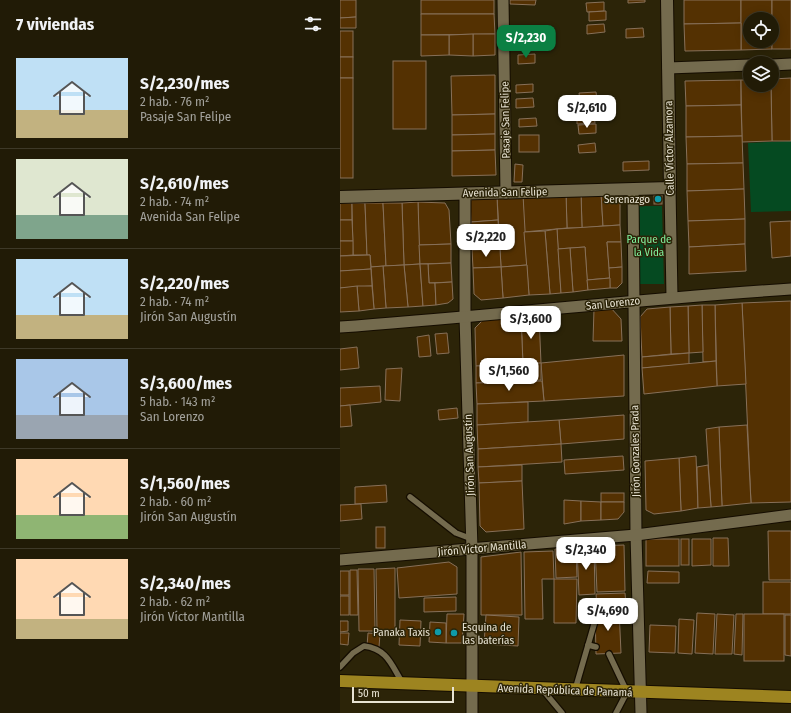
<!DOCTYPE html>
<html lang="es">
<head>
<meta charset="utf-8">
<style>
  :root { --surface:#211b06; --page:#2d2814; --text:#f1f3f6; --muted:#a2a19b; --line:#3e3928; --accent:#0b8043 }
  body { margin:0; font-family:"Fira Sans Condensed",sans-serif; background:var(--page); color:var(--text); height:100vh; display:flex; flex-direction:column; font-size:15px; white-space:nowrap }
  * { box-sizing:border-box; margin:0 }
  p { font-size:13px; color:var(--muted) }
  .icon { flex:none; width:22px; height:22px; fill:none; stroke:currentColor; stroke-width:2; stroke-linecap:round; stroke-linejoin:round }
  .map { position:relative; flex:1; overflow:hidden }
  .sheet { display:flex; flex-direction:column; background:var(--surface); width:340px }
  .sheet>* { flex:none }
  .tools { position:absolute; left:403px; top:12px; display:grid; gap:8px }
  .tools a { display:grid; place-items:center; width:36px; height:36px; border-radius:50%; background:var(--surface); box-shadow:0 2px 10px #0003,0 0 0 1px var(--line); font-size:20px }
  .scale { position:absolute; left:12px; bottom:10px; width:102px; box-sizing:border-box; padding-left:4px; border:2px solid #e8e3d3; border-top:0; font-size:11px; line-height:14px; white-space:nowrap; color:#e8e3d3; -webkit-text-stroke:3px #2c2408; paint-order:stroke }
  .price { position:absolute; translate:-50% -34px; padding:0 9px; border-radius:8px; background:#fff; color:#222; font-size:13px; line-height:26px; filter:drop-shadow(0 1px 2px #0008) }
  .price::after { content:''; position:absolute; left:50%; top:24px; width:12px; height:9px; margin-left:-6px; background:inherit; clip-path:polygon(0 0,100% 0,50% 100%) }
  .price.active { background:var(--accent); color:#fff }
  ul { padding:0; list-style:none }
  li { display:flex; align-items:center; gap:12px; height:100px; padding:0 16px }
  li+li { border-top:1px solid var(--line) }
  li span { display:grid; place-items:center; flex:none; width:112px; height:80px; border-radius:0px; color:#555 }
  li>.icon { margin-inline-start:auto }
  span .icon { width:48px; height:48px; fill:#fffc; stroke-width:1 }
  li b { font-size:17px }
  h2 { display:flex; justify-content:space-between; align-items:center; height:48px; padding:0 16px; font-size:17px }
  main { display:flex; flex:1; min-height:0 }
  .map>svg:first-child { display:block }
</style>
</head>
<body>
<main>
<section class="sheet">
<h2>7 viviendas<svg class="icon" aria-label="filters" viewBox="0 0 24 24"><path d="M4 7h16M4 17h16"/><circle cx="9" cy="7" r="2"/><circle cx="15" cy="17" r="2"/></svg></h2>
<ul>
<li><span style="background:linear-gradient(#bfe0f5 65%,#c2b280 0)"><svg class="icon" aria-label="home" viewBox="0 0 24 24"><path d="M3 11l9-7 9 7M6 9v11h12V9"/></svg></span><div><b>S/2,230/mes</b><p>2 hab. · 76 m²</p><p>Pasaje San Felipe</p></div></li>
<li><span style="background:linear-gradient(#dfe7d0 70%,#7fa58c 0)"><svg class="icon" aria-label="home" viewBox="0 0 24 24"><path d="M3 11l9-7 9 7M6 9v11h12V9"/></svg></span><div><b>S/2,610/mes</b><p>2 hab. · 74 m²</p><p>Avenida San Felipe</p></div></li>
<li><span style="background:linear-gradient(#bfe0f5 70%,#c2b280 0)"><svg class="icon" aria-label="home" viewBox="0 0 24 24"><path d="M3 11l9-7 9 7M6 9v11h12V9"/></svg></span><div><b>S/2,220/mes</b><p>2 hab. · 74 m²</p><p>Jirón San Augustín</p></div></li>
<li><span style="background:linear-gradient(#a9c7e8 70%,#9aa5b1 0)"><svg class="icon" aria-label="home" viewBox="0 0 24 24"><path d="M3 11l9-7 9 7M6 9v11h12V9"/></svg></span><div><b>S/3,600/mes</b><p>5 hab. · 143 m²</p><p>San Lorenzo</p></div></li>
<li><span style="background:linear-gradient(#ffd9b3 70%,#8fb573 0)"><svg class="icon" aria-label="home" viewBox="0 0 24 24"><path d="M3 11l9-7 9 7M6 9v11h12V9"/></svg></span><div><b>S/1,560/mes</b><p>2 hab. · 60 m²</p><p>Jirón San Augustín</p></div></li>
<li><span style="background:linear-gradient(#ffd9b3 75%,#c2b280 0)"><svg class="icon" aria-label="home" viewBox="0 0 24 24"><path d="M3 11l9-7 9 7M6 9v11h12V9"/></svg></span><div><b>S/2,340/mes</b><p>2 hab. · 62 m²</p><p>Jirón Víctor Mantilla</p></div></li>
</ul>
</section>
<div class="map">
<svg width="451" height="713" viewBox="0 0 451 713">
  <rect width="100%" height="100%" fill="#2c2408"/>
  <g fill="#054a21">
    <path d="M451,141V211L411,212L408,143Z"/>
    <path d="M295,206H322L324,284H297Z"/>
  </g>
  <g fill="#543102" stroke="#877059">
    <path d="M0,0H16V17L0,18Z"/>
    <rect x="81" y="0" width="73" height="14"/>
    <path d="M170,0H196L195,5L170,4Z"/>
    <path d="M288,0H305V2L288,3Z"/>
    <path d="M344,0H401V23L344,24Z"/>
    <path d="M401,0H432V19H410V41H432V23V49L401,50Z"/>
    <rect x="432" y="0" width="19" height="49"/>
    <path d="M264,2V11L247,12L246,3Z"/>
    <path d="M266,11V20L249,21V12Z"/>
    <path d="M81,14H154L155,34L81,35Z"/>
    <path d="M16,17V28H0V18Z"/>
    <path d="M401,23V50L345,51L344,24Z"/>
    <path d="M264,24L265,32L247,34V25Z"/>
    <path d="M303,28L304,37L286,38V29Z"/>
    <rect x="0" y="31" width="13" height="26"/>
    <path d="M195,32L196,41L178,42V33Z"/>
    <path d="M133,34H155V55L133,56Z"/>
    <path d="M133,34V56L109,55V35Z"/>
    <path d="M81,35H109V55L81,56Z"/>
    <path d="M195,54V63L178,64V55Z"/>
    <rect x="0" y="57" width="13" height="21"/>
    <rect x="53" y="61" width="33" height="68"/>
    <path d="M155,75V114L112,115L111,76Z"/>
    <rect x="0" y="78" width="13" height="100"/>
    <path d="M451,78V141H432L431,85L432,79Z"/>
    <path d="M401,80V105L346,106L345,81Z"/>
    <path d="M401,80H410V85H431L432,141L402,142Z"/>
    <path d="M193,84V92L176,93V85Z"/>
    <path d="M256,92L257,100L240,101L239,93Z"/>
    <path d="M193,98L194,107L176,108V99Z"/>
    <path d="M401,105L402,136L346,137V106Z"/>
    <path d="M155,114V134L112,135V115Z"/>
    <path d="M254,114L255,123L237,124V115Z"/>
    <path d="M196,118L197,126L179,127V119Z"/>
    <path d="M256,124V133L239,134L238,125Z"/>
    <path d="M155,134V150L112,151V135Z"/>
    <rect x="179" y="135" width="20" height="17"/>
    <path d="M402,136L403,163L347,164L346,137Z"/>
    <path d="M255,143L256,152L239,153L238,145Z"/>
    <path d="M155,150L156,175L112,176V151Z"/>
    <path d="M309,161V170L283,171V162Z"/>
    <path d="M403,163L404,189L347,191V164Z"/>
    <path d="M175,164L183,165L182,182H174Z"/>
    <path d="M404,189L405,219L348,221L347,191Z"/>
    <path d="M241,192H261L263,226L242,228Z"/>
    <path d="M241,192L242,228H227L226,193Z"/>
    <path d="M261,192H271L280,202V225L263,226Z"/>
    <path d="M226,193L227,228L184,232L183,195Z"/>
    <rect x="314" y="194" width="8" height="10"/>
    <path d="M183,195L187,265L161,267L157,196Z"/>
    <path d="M137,196H157L158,220L131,222L130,201Z"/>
    <path d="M78,202L105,203L109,210L111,244L79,245Z"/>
    <path d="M78,202L80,264L64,265L62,203Z"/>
    <rect x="0" y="203" width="12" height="17"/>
    <path d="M12,203H25L27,255H13Z"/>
    <path d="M25,203H43L46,266L31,267L30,255H27Z"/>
    <path d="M43,203H62L64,265L46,266Z"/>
    <path d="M405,219V244L349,247L348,221Z"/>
    <path d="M0,220H12L13,241H0Z"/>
    <path d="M158,220L160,249L132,250L131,222Z"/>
    <path d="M451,221V256L432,258L430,222Z"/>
    <path d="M280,225L281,242H267L270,278L247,280L245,247L218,249L217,229Z"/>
    <path d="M217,229L221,293L210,294L205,231Z"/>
    <path d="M205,231L210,294L189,295L184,232Z"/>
    <path d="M0,241H13V255L0,256Z"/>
    <path d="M267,242H281L282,267L269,268Z"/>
    <path d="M111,244V263L80,264L79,245Z"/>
    <path d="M405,244L406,271L349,274V247Z"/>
    <path d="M245,247L248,290L233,292L230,248Z"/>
    <path d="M230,248L233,292L221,293L218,249Z"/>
    <path d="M160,249L161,267L133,268L132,250Z"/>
    <path d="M30,255L31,269L0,271V256Z"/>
    <path d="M111,263L112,282L89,283L88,264Z"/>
    <path d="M80,264L83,306L68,307L64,265Z"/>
    <path d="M80,264H88L89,283H95L96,305L83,306Z"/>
    <path d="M64,265L68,307L46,308L43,266Z"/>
    <path d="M187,265L189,295L163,298L161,267Z"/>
    <path d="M43,266L46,308L34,309L31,267Z"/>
    <path d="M161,267L163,298L141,300L134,294L133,268Z"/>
    <path d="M282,267V283L277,288H270L269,268Z"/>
    <path d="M31,269L32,286L0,288V271Z"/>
    <path d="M270,278V288L248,290L247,280Z"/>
    <path d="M112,282L113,299L108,303L96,305L95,283Z"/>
    <path d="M17,286H32L34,309L19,311Z"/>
    <path d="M17,286L19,311L0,312V288Z"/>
    <path d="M451,301V502L411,503L402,303Z"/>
    <path d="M402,303L406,384L377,386L375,305Z"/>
    <path d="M362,305H375L376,361L363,362Z"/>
    <path d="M362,305L363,352L349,353L348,306Z"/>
    <path d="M348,306L349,353L331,354L330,307Z"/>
    <path d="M270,307L281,319L282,341H253L254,309Z"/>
    <path d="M330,307L331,354L302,357L300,317L307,309Z"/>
    <path d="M199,316L201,363L183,364L181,317Z"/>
    <path d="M181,317L183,364L136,366L135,328L144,319Z"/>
    <path d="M107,333L109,353L97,354L95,334Z"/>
    <path d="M89,335L91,356L79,357L77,337Z"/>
    <path d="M17,347L19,368L0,370V349Z"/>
    <path d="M349,353V364L302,368V357Z"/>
    <path d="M284,355V396L204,401L201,363Z"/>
    <path d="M376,361L377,386L304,394L302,368Z"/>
    <path d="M201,363V380L136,383V366Z"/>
    <path d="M62,368L60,401L45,400L46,369Z"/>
    <path d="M202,381L204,401L137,404L136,383Z"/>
    <path d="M40,386L41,402L0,406V388Z"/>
    <path d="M188,402V422L137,425V404Z"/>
    <path d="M10,405L12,426L0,427V406Z"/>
    <path d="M117,408L118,418L99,420L98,410Z"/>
    <path d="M284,415V439L221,444L219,420Z"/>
    <path d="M219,420L221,444L138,449L137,425Z"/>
    <path d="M407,425L411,503L382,506L379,427Z"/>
    <path d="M379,427L382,506L371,507L366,429Z"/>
    <path d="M221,444L222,462L138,467V449Z"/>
    <path d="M283,456L284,470L225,474L224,460Z"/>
    <path d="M356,456L358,508L341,511L339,458Z"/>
    <path d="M339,458L341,511L314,514L306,510L305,461Z"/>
    <path d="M182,465V481L139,483L138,467Z"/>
    <path d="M368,465L371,507L358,508L357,467Z"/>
    <path d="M182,481L184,529L146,532L140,526L139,483Z"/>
    <path d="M46,485L47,502L15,504V487Z"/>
    <rect x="261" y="493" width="23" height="9"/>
    <path d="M224,500L241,501V521L224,524Z"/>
    <path d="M241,501L261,502V520L241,521Z"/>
    <path d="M261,502H284V512L278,519L261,520Z"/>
    <path d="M21,504L22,519L0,521V505Z"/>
    <rect x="36" y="527" width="9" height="21"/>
    <path d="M428,531H451V580H429Z"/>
    <path d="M373,538H388L389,566H373Z"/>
    <rect x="306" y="539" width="33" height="27"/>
    <rect x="341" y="539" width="8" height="26"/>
    <path d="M352,539H371V565L352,566Z"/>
    <path d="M284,545L285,591L257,592L255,546Z"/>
    <path d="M254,547L255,594L239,595L237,548Z"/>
    <path d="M236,548L237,577L216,578L215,549Z"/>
    <path d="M213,551L214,579H202L203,619H185L184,552Z"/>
    <path d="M181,552L182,615H141V557Z"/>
    <path d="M109,562L117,567V594L59,598L57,568Z"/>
    <path d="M55,568V631H37L36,569Z"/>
    <path d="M18,569H34L35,631H19Z"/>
    <path d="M10,570H17L18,615H10Z"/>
    <rect x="0" y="571" width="9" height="24"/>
    <path d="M308,571L339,572V583H307Z"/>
    <path d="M214,579H237L236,623H214Z"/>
    <rect x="423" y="582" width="28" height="32"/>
    <path d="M285,593L286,605L257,606L256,594Z"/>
    <rect x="0" y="596" width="9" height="19"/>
    <path d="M116,597V611L84,612V598Z"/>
    <path d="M279,609L281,653L256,654L255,610Z"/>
    <path d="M357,613L375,614L373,654L355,653Z"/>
    <path d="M107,614H124L122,643H106Z"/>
    <path d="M377,614L394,615L392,654H375Z"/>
    <path d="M396,614H403L402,655L394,654Z"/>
    <rect x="404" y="614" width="40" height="47"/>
    <path d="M146,615L179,617L178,646L144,644Z"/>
    <path d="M445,615H451V656L445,655Z"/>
    <path d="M339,619L354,620L352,654L338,653Z"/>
    <path d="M60,620L81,621L80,646L59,645Z"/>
    <path d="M0,621H8V631L0,632Z"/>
    <path d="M90,622L106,623V643L89,642Z"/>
    <path d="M310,625L336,626L335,653L309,652Z"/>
    <path d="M0,633H9L8,645L0,644Z"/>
    <path d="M28,633L40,634L39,647L27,646Z"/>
  </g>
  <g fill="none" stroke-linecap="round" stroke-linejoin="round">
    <g stroke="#150d00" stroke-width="8">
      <g id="service">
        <path d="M70,497L116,533L132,539"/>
        <path d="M280,614L298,609"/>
        <path d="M248,645L256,647"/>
        <path d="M269,654L287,692L276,713"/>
        <path d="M0,667L13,653L24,646C47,649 51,664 62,682"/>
        <path d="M202,689L222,713"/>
        <path d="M235,690L255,621"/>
      </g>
    </g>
    <g stroke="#150d00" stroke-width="13">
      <g id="minor">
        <path d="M163,0L166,193"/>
        <path d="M432,65L451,64"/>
        <path d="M328,68L410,65"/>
        <path d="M330,188L332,297"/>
        <path d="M293,189L296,535L301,713"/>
        <path d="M125,193V317L132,549V713"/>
        <path d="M0,327C150,316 300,299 451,289"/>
        <path d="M0,560L296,535L451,515"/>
      </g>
    </g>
    <g stroke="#150d00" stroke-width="14">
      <path id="tertiary" d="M0,197L330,188L327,0"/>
    </g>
    <g stroke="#150d00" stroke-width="14">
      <path id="primary" d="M0,681L451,697"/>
    </g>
    <use href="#service" stroke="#746b4e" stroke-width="5.5"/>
    <use href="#minor" stroke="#746b4e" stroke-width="11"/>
    <use href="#tertiary" stroke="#746b4e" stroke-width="12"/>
    <use href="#primary" stroke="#9d8420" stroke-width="12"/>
  </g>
  <g fill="#0f9aa8" stroke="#2c2408" stroke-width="1.5">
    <circle cx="318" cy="199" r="4"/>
    <circle cx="98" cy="632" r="4"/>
    <circle cx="114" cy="633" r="4"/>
  </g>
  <g text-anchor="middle" stroke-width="3" stroke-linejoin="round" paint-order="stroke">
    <g font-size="11" fill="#e8e3d3" stroke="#2c2408">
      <text transform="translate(165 120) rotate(-91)" y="4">Pasaje San Felipe</text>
      <text transform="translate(329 148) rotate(-91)" y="4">Calle Víctor Alzamora</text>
      <text transform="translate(165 192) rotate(-1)" y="4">Avenida San Felipe</text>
      <text transform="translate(273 303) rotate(-6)" y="4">San Lorenzo</text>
      <text transform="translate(295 451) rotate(-91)" y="4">Jirón Gonzales Prada</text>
      <text transform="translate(129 455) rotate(-92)" y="4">Jirón San Augustín</text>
      <text transform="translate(142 548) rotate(-5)" y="4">Jirón Víctor Mantilla</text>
      <text transform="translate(225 690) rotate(2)" y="4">Avenida República de Panamá</text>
    </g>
    <g font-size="11" fill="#e8e3d3" stroke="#2c2408" text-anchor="end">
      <text x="310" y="203">Serenazgo</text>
      <text x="122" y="631" text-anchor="start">Esquina de<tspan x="122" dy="13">las baterías</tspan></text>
      <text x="90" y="636">Panaka Taxis</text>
    </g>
    <g font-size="11" fill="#80f19e" stroke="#2c2408">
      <text x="309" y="243">Parque de<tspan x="309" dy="13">la Vida</tspan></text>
    </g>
  </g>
</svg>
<div class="tools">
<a><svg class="icon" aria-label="locate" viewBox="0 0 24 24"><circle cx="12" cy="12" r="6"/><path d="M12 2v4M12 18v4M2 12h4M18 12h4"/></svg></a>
<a><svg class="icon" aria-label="layers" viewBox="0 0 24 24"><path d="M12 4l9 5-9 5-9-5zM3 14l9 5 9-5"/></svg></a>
</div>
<div class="scale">50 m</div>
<b class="price active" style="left:186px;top:59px">S/2,230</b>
<b class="price" style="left:247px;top:129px">S/2,610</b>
<b class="price" style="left:146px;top:258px">S/2,220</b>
<b class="price" style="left:191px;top:340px">S/3,600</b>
<b class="price" style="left:169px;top:392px">S/1,560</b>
<b class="price" style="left:246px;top:571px">S/2,340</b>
<b class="price" style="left:268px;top:632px">S/4,690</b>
</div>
</main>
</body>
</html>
